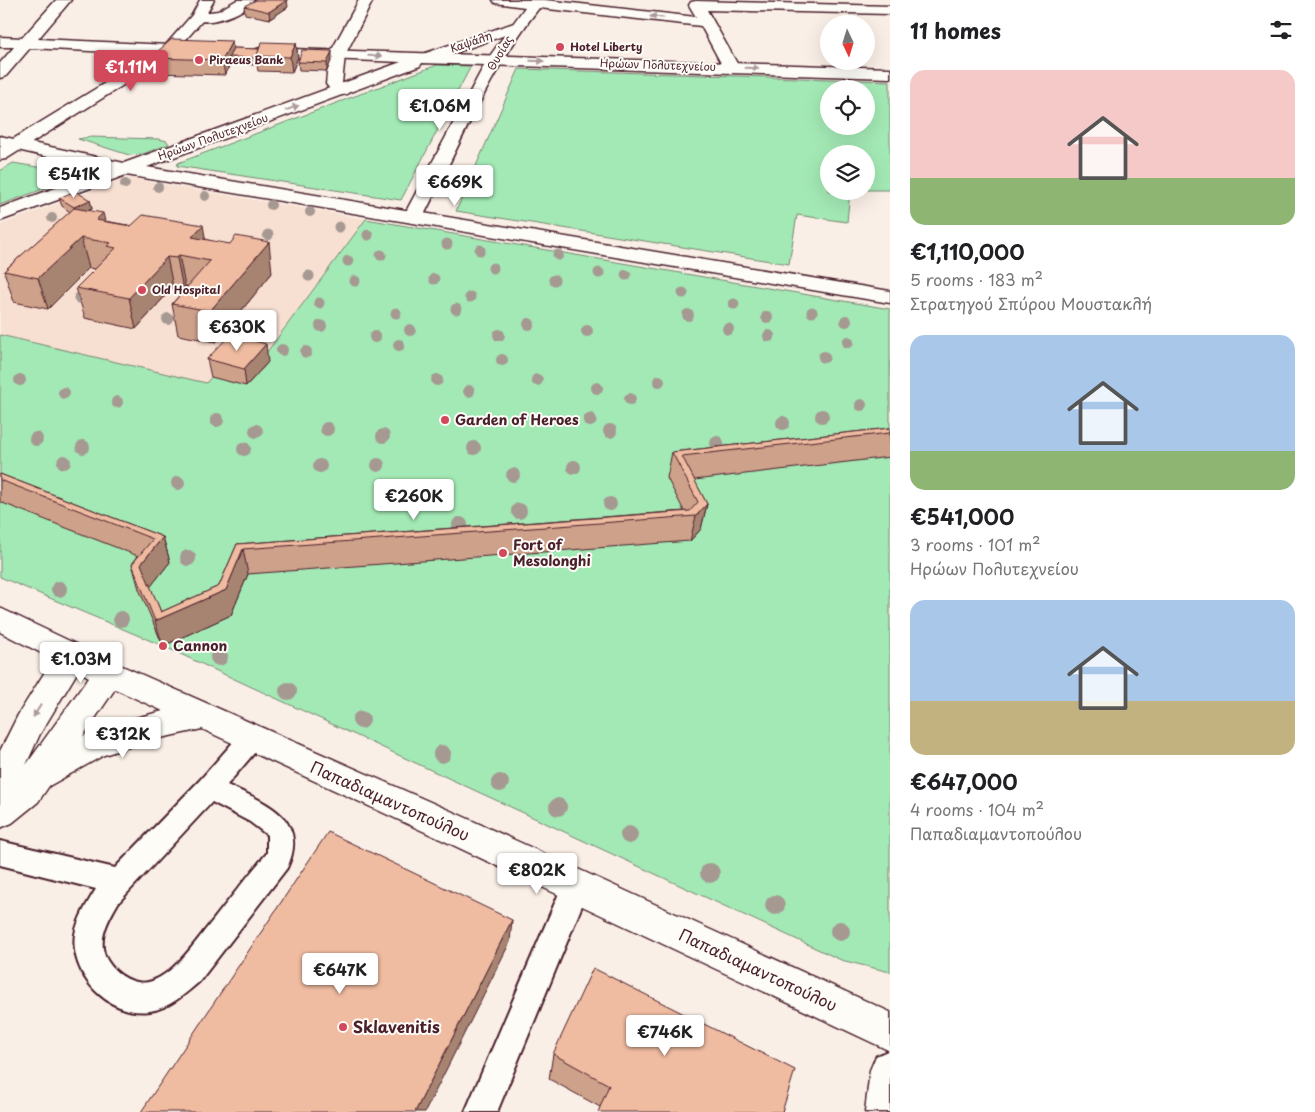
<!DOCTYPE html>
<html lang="en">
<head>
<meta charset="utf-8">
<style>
  :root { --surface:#fff; --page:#f6f6f6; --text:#202124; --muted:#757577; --accent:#d1495b }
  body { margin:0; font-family:"Playpen Sans",sans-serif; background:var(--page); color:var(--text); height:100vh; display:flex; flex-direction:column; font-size:19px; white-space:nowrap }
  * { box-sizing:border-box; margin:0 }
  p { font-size:16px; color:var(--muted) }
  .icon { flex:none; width:28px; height:28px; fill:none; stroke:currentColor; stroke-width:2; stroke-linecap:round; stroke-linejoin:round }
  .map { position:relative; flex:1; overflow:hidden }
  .drawer { display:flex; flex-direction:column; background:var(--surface); width:425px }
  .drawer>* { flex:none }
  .needle { width:32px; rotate:176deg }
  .controls { position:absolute; left:820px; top:15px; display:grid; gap:10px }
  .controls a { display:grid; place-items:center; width:55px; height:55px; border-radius:50%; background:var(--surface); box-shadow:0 5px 20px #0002; font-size:25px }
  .price { position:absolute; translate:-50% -42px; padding:0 11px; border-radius:5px; background:#fff; color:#222; font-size:16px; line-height:32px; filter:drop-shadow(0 1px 2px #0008) }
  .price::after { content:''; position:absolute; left:50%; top:30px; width:15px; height:11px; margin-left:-8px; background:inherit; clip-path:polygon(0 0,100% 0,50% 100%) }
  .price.active { background:var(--accent); color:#fff }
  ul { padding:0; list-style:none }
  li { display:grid; align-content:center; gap:10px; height:265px; padding:0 20px }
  li span { display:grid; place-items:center; height:155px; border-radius:15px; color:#555 }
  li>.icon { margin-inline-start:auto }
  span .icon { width:90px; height:90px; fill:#fffc; stroke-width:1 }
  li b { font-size:21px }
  h2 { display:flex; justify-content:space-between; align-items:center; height:60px; padding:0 20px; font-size:21px }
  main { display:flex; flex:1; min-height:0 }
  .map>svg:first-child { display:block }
</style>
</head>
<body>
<main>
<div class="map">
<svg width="890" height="1112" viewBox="0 0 890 1112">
  <rect width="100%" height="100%" fill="#faefe6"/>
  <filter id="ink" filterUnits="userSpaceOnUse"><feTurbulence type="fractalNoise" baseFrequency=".02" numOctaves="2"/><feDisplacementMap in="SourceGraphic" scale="10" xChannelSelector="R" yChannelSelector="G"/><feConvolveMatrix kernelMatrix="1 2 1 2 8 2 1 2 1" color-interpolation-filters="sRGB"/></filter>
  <g filter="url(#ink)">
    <path fill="#f7dfd1" d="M127,178L366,219L261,360L206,383L0,335V225Z"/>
    <g fill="#a3e9b5" stroke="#768470" fill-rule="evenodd">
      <path d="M437,65L471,66L401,200L177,166L178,163Z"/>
      <path d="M519,69L890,81V190H866V154H829V191H850L847,222L797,215L789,264L456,211ZM829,89H866V126H829Z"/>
      <path d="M90,137L159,139L167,141L169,144L143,154L129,155L78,139Z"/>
      <path d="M13,163L67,172L65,181L0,205V171Z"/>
      <path d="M366,219L890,309V972L841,960L163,646L0,577V335L206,383L233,353L261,360Z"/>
    </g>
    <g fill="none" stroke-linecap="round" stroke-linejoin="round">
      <g stroke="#4a1f2b" stroke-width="4">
        <g id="service">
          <path d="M252,728L261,731L264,738L261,745L227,785C265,802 310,818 287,868L199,982C185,994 169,1008 150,1011C108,1017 69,974 75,934C78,918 88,902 96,889L0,865V841L115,868L200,780L243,731ZM212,802L250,822L267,835V853C249,875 231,897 214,919C198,938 177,972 152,981C135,987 116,975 107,960C96,941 108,920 118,903Z"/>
          <path d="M576,873L586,877L590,886L497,1112H465L566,877Z"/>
        </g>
      </g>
      <g stroke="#4a1f2b" stroke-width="3">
        <path id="pedestrian" d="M517,22L522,23L524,26L522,29L432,61H420L418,58L420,55Z"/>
      </g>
      <g stroke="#4a1f2b" stroke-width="3">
        <g id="minor">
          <path d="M56,0H71L38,39L169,45L174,47L177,50L174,53L169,55L30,48L6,76L0,78V63L14,47H0V37L22,38Z"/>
          <path d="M359,0H373L345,55L342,83L349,91L347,94C337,97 332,92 326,84L329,55Z"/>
          <path d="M493,0H545L696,17L689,5L691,2L696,1L890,6V14L707,10L739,67L737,70H725L723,67L701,26L539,8C491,68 458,149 423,217L420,221L413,223L406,221L403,217L487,60L525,7L495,3Z"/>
          <path d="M890,1050V1112H865L870,1070L876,1056Z"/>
        </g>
      </g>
      <g stroke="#4a1f2b" stroke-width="3">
        <g id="tertiary">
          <path d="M237,0H254C243,15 211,25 193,20L191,17L193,14L218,11Z"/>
          <path d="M260,48L890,68V78L422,63L420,66L147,167L890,291V303L126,175L0,221V208L105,170L0,146V136L124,163L401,62L254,56L252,53L254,50Z"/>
        </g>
      </g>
      <g stroke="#4a1f2b" stroke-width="3">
        <g id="secondary">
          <path d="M200,0H214L203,20L174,53L6,159L0,160V147L164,47L192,15Z"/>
          <path d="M0,608L120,665L462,816L890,1012V1051L438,838L202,729L147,741L104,755L49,786L38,802L12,823L0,828V751L18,715L53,659L0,632ZM78,671L89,677L26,765L40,734ZM115,689L163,711L120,722L83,736Z"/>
        </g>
      </g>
      <use href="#service" fill="#fdfcf7" fill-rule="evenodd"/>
      <use href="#pedestrian" fill="#fdfcf7" fill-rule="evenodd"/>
      <use href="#minor" fill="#fdfcf7" fill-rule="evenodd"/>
      <use href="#tertiary" fill="#fdfcf7" fill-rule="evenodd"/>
      <use href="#secondary" fill="#fdfcf7" fill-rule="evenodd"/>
    </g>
    <g fill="#a59992">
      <circle cx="125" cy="184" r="5"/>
      <circle cx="158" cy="187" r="5"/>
      <circle cx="205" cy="196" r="5"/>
      <circle cx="271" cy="205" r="5"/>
      <circle cx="310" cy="212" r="5"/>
      <circle cx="52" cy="218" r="5"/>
      <circle cx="339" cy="227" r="5.5"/>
      <circle cx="268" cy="235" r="5.5"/>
      <circle cx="368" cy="235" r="5.5"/>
      <circle cx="447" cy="244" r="5.5"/>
      <circle cx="480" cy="250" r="5.5"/>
      <circle cx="381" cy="255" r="5.5"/>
      <circle cx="558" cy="255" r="5.5"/>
      <circle cx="348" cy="261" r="5.5"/>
      <circle cx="493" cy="268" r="5.5"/>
      <circle cx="599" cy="273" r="5.5"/>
      <circle cx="626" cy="275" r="5.5"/>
      <circle cx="309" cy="276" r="5.5"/>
      <circle cx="434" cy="279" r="5.5"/>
      <circle cx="554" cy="280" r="5.5"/>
      <circle cx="355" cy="281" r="5.5"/>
      <circle cx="683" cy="293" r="5.5"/>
      <circle cx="470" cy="297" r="5.5"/>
      <circle cx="79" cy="298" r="5.5"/>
      <circle cx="319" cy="303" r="5.5"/>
      <circle cx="734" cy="304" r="5.5"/>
      <circle cx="456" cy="309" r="5.5"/>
      <circle cx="812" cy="312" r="5.5"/>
      <circle cx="396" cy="313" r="5.5"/>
      <circle cx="688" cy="315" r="6"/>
      <circle cx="767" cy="317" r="6"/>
      <circle cx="168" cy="319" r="6"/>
      <circle cx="267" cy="321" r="6"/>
      <circle cx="846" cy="321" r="6"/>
      <circle cx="529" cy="324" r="6"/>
      <circle cx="321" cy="326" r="6"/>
      <circle cx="728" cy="329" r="6"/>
      <circle cx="410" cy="330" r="6"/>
      <circle cx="587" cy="331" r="6"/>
      <circle cx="499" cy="335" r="6"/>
      <circle cx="769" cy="336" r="6"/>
      <circle cx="375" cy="337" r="6"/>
      <circle cx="848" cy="342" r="6"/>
      <circle cx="399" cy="345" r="6"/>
      <circle cx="282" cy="350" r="6"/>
      <circle cx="306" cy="352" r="6"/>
      <circle cx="824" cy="357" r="6"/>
      <circle cx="502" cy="360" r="6"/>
      <circle cx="20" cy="380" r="6"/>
      <circle cx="437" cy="380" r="6"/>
      <circle cx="537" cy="380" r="6"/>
      <circle cx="659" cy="381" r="6"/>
      <circle cx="597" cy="388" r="6"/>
      <circle cx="469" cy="391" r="6"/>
      <circle cx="64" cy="393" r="6"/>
      <circle cx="630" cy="399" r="6"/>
      <circle cx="117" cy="402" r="6"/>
      <circle cx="861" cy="405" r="6"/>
      <circle cx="822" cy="416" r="7"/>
      <circle cx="217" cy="420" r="7"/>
      <circle cx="590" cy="420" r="7"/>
      <circle cx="783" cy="423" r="7"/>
      <circle cx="327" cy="429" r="7"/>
      <circle cx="256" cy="431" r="7"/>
      <circle cx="610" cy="431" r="7"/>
      <circle cx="383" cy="436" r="7"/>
      <circle cx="36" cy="439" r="7"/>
      <circle cx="717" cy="443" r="7"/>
      <circle cx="83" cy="447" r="7"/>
      <circle cx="474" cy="448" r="7"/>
      <circle cx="244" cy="449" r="7"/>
      <circle cx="64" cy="462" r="7"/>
      <circle cx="378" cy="465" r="7"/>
      <circle cx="320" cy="466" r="7"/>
      <circle cx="574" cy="467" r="7"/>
      <circle cx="513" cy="475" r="7"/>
      <circle cx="178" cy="483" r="7"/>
      <circle cx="443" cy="487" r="7"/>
      <circle cx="409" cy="498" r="7"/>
      <circle cx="610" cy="504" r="7"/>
      <circle cx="519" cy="511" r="8"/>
      <circle cx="460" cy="525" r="8"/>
      <circle cx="188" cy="558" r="8"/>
      <circle cx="59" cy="589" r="8"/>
      <circle cx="121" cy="619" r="8"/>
      <circle cx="219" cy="657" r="9"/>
      <circle cx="288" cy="691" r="9"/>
      <circle cx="361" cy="720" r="9"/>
      <circle cx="442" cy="754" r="9"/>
      <circle cx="500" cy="783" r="9"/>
      <circle cx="558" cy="807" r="9"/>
      <circle cx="629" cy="835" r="9"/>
      <circle cx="710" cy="873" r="10"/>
      <circle cx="775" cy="905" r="10"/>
      <circle cx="840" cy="931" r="10"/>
    </g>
    <g fill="#cea18a" stroke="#4a1f2b">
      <path d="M244,6L288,7L270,19L245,14Z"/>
      <path d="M296,43L298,57L292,72L258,71L257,65L230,64L225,75L153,73L150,58L233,48L259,49Z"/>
      <path d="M332,58L327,71L299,70L298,62Z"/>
      <path d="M59,198L90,200L92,209L88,211L105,221L206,239L272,273L216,342L178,335L172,304L187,286H185L183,289L173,287L136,329L85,318L76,288L95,269L89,268L48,309L14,302L4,271L70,212L62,206Z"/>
      <path d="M207,359L268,362L246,386L211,377Z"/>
      <path d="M890,428V457L694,480L707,504L701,529L690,541L248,574L231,615L163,646L139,589L132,564L138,556L0,502V474L163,537L170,562L150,587L161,612L219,586L237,544L684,511L667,478L672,452Z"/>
      <path d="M553,1054L782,1112L600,1107L549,1079Z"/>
    </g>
    <g fill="#a78371" stroke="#4a1f2b">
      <path d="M287,0L288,7L270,19L269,12Z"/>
      <path d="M232,41L234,55L229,57L230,64L225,75L222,60Z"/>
      <path d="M296,43L298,57L292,72L290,57Z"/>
      <path d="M332,51V58L327,71V63Z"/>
      <path d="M90,200L92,209L76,215L74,207Z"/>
      <path d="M103,213L110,243L96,220Z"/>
      <path d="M203,225L208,255L192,237Z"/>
      <path d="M81,238L89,268L48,309L38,278Z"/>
      <path d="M269,242L272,273L216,342L210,311Z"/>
      <path d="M179,255L185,286L183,289L177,258Z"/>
      <path d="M167,257L173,287L136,329L129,298Z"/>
      <path d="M266,344L268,362L246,386L244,369Z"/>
      <path d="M707,504L701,529L690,541L696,516Z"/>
      <path d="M163,537L170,562L148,590L141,564Z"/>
      <path d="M243,549L248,574L231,615L163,646L155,621L226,590Z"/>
      <path d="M512,920L510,942L425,1112H415Z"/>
    </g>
    <g fill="#efbba1" stroke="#4a1f2b">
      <path d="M256,0H287L269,12L244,6Z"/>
      <path d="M172,39L232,41L222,60L150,58Z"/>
      <path d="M262,42L296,43L290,57L256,56Z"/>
      <path d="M233,48L259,49L256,58L229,57Z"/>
      <path d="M302,50L332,51L327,63L298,62Z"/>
      <path d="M75,191L90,200L74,207L59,198Z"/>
      <path d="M74,208L103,213L96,220L131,226L143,215L203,225L192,237L230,244L236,236L269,242L210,311L172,304L210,261L179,255L177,258L167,257L129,298L76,288L116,248L107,246L111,243L81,238L38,278L4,271Z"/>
      <path d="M230,335L266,344L244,369L207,359Z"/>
      <path d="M890,428V433L682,456L707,504L696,516L243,549L226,590L155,621L132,564L153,539L0,480V474L163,537L141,564L161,612L219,586L237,544L690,511L698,502L672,452Z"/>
      <path d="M328,832L512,920L415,1112H141Z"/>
      <path d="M593,968L795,1070L782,1112H598L609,1085L553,1054Z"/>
    </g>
    <defs><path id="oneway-solid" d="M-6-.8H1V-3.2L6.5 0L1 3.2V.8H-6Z" transform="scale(1.25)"/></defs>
    <g fill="#ac999b">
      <use href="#oneway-solid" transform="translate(657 17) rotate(-174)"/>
      <use href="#oneway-solid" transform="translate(375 56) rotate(2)"/>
      <use href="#oneway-solid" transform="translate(537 61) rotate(2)"/>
      <use href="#oneway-solid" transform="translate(752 68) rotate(2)"/>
      <use href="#oneway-solid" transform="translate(292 108) rotate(-20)"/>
      <use href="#oneway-solid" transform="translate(37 711) rotate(122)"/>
    </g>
  </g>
  <g fill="#d1495b" stroke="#fdfcf7" stroke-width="2">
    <circle cx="560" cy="47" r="5"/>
    <circle cx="199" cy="60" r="5"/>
    <circle cx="142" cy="290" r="5"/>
    <circle cx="445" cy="420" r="5"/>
    <circle cx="503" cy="553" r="5"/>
    <circle cx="163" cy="646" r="5"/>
    <circle cx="343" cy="1027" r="5"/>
  </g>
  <g text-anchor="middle" stroke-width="4" stroke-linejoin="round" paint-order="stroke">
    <g font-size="11" fill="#4a1f2b" stroke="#fdfcf7">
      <text transform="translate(471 42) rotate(-19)" y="4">Καψάλη</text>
      <text transform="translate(500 53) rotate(-59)" y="4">Θυσίας</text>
      <text transform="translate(658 65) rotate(2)" y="4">Ηρώων Πολυτεχνείου</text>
      <text transform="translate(213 137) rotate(-20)" y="4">Ηρώων Πολυτεχνείου</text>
    </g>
    <g font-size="11" font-weight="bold" fill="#4a1f2b" stroke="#fdfcf7" text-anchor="start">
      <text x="570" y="51">Hotel Liberty</text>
      <text x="209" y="64">Piraeus Bank</text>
      <text x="152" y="294">Old Hospital</text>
    </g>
    <g font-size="14" font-weight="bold" fill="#4a1f2b" stroke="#fdfcf7" text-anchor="start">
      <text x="455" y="425">Garden of Heroes</text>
      <text x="513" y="550">Fort of<tspan x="513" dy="16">Mesolonghi</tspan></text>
      <text x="173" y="651">Cannon</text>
    </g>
    <g font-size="16" fill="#4a1f2b" stroke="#fdfcf7">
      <text transform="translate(390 801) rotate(24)" y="6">Παπαδιαμαντοπούλου</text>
      <text transform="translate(758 970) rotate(25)" y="6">Παπαδιαμαντοπούλου</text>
    </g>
    <g font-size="16" font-weight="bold" fill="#4a1f2b" stroke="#fdfcf7" text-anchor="start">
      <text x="353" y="1033">Sklavenitis</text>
    </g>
  </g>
</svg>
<div class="controls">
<a><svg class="needle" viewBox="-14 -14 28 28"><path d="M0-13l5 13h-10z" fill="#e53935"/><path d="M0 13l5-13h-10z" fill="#757577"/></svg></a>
<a><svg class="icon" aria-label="locate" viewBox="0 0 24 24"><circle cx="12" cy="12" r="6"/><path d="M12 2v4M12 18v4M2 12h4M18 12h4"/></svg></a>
<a><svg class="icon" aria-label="layers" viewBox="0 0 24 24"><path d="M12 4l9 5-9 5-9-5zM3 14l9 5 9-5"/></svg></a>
</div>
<b class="price active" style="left:131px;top:92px">€1.11M</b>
<b class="price" style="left:440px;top:131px">€1.06M</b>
<b class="price" style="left:74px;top:199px">€541K</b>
<b class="price" style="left:455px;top:207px">€669K</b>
<b class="price" style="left:237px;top:352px">€630K</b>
<b class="price" style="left:414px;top:521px">€260K</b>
<b class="price" style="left:81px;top:684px">€1.03M</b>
<b class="price" style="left:123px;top:759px">€312K</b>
<b class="price" style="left:537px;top:895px">€802K</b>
<b class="price" style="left:340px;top:995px">€647K</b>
<b class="price" style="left:665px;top:1057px">€746K</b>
</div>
<section class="drawer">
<h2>11 homes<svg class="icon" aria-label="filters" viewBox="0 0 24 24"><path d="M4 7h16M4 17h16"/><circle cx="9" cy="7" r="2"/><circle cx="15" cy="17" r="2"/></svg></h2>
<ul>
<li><span style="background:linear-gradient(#f6c9c9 70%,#8fb573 0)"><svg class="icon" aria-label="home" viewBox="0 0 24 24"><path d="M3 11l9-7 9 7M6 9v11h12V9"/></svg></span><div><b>€1,110,000</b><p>5 rooms · 183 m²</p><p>Στρατηγού Σπύρου Μουστακλή</p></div></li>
<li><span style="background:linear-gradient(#a9c7e8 75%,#8fb573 0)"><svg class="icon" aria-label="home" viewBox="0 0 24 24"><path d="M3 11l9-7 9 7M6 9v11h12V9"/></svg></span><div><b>€541,000</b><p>3 rooms · 101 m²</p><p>Ηρώων Πολυτεχνείου</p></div></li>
<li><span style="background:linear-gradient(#a9c7e8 65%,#c2b280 0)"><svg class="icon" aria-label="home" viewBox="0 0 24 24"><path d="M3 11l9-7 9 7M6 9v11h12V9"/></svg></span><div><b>€647,000</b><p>4 rooms · 104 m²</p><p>Παπαδιαμαντοπούλου</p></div></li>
</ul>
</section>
</main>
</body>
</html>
